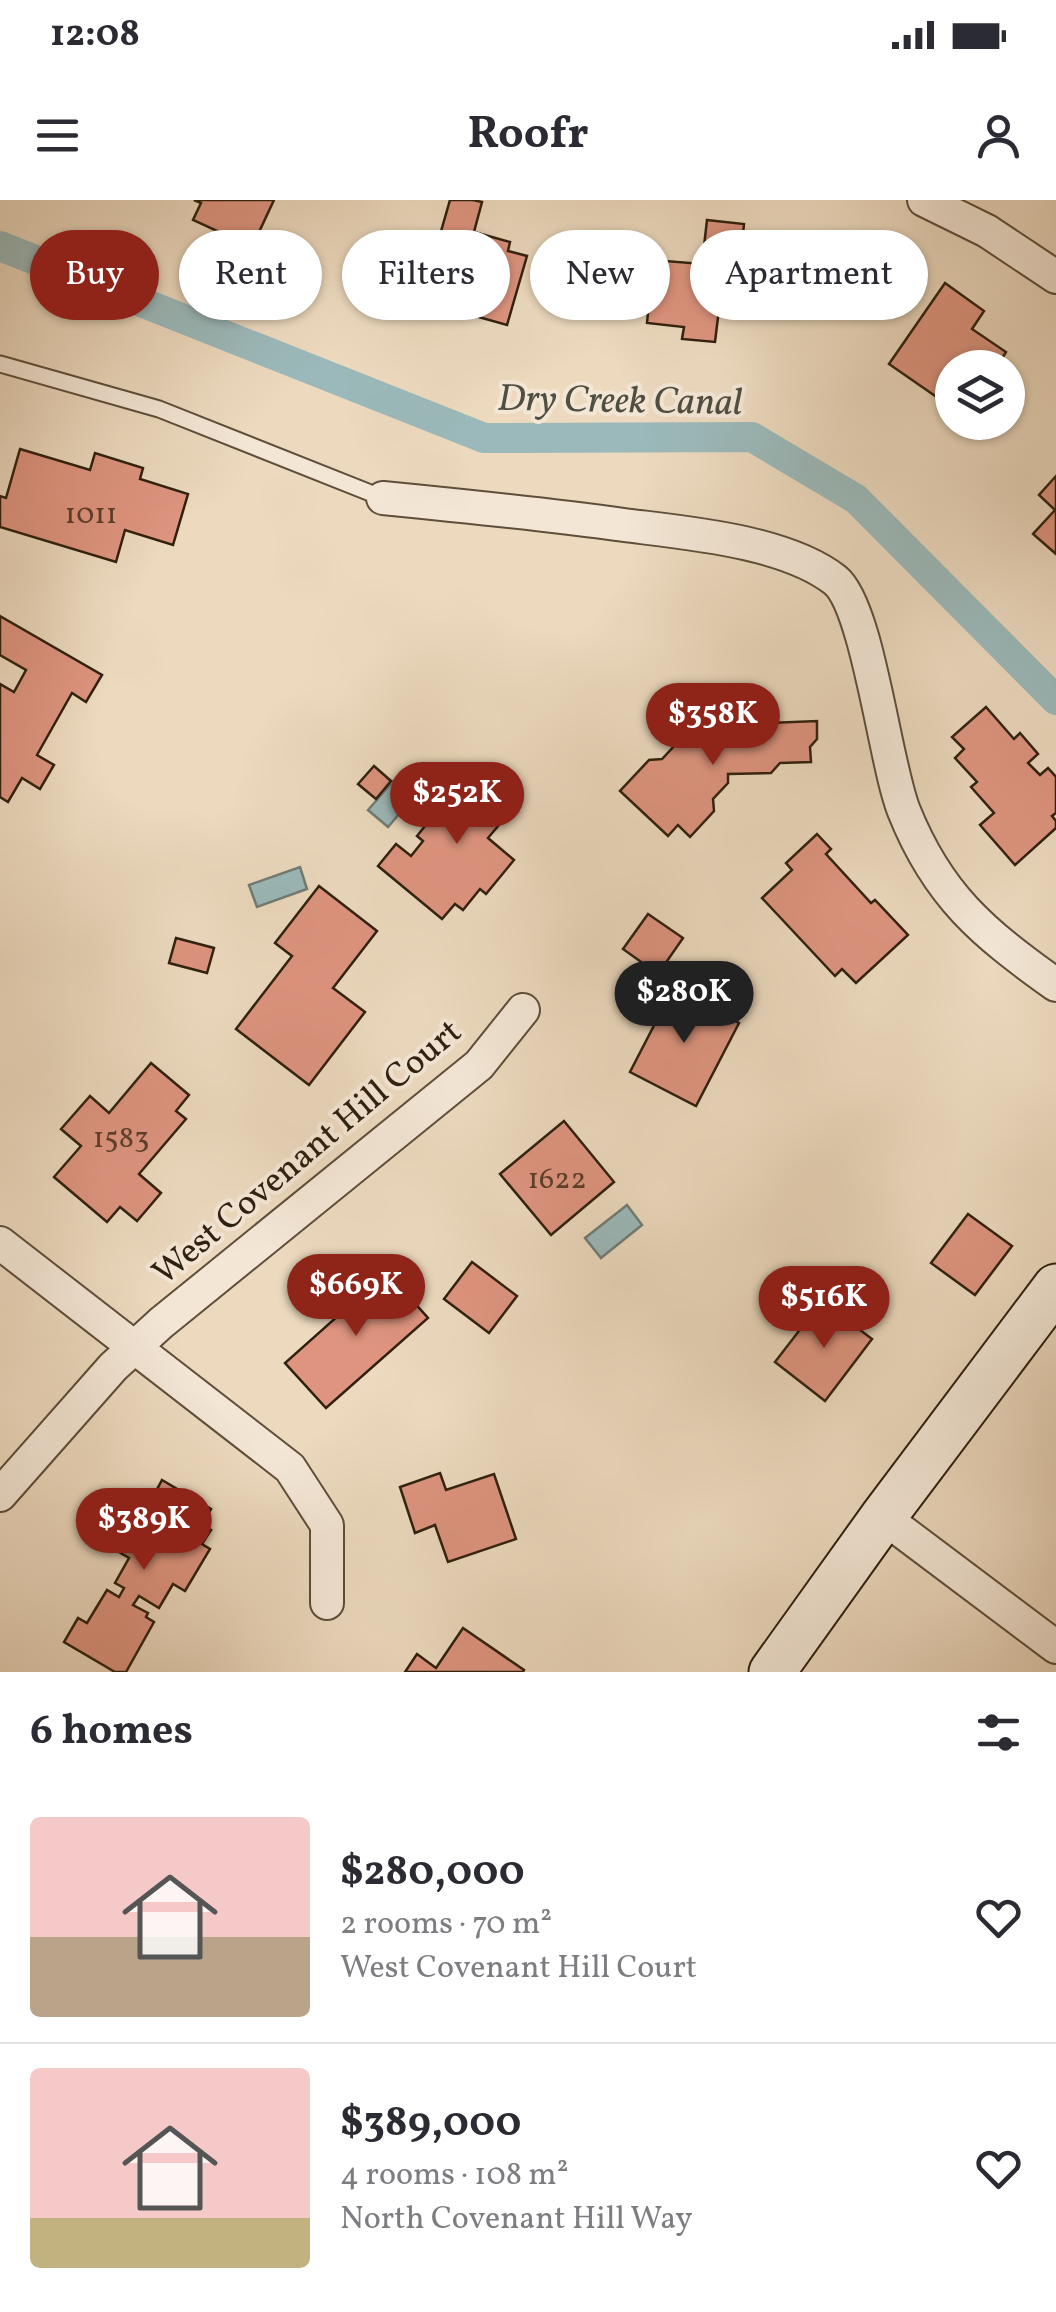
<!DOCTYPE html>
<html lang="en">
<head>
<meta charset="utf-8">
<style>
  :root { --surface:#fff; --page:#f2f2f3; --text:#2b2b33; --muted:#7c7c81; --line:#e1e1e2; --accent:#8f2418 }
  body { margin:0; font-family:Vollkorn,serif; background:var(--page); color:var(--text); height:100vh; display:flex; flex-direction:column; font-size:38px; white-space:nowrap }
  * { box-sizing:border-box; margin:0 }
  p { font-size:32px; color:var(--muted) }
  .icon { flex:none; width:55px; height:55px; fill:none; stroke:currentColor; stroke-width:2; stroke-linecap:round; stroke-linejoin:round }
  .map { position:relative; height:1472px; overflow:hidden }
  .details { display:flex; flex-direction:column; background:var(--surface); flex:1 }
  .details>* { flex:none }
  .hud { position:absolute; left:30px; top:30px; width:998px; height:90px; display:flex; gap:20px }
  .fabs { position:absolute; left:935px; top:150px; display:grid; gap:20px }
  .fabs a { display:grid; place-items:center; width:90px; height:90px; border-radius:50%; background:var(--surface); box-shadow:0 2px 8px #0004; font-size:50px }
  .price { position:absolute; translate:-50% -85px; padding:0 22px; border-radius:35px; background:var(--accent); color:#fff; font-size:32px; line-height:65px; filter:drop-shadow(0 2px 5px #0008) }
  .price::after { content:''; position:absolute; left:50%; top:60px; width:30px; height:22px; margin-left:-15px; background:inherit; clip-path:polygon(0 0,100% 0,50% 100%) }
  .price.on { background:#222; color:#fff }
  ul { padding:0; list-style:none }
  li { display:flex; align-items:center; gap:30px; height:250px; padding:0 30px }
  li+li { border-top:2px solid var(--line) }
  li span { display:grid; place-items:center; flex:none; width:280px; height:200px; border-radius:10px; color:#555 }
  li>.icon { margin-inline-start:auto }
  span .icon { width:120px; height:120px; fill:#fffc; stroke-width:1 }
  li b { font-size:42px }
  h2 { display:flex; justify-content:space-between; align-items:center; height:120px; padding:0 30px; font-size:42px }
  .pill { padding:0 35px; border-radius:45px; background:var(--surface); box-shadow:0 2px 8px #0004; font-size:35px; line-height:90px }
  .pill.on { background:var(--accent); color:#fff }
  .status { display:flex; justify-content:space-between; align-items:center; height:70px; padding:0 50px; background:var(--surface); direction:ltr }
  .status svg { height:28px; fill:currentColor }
  header { display:flex; justify-content:space-between; align-items:center; height:130px; padding:0 30px; background:var(--surface); font-size:45px; font-weight:700 }
  .map>svg:first-child { display:block }
</style>
</head>
<body>
<div class="status"><b>12:08</b><svg viewBox="0 0 49 12"><path d="M0 12V9h3v3zM5 12V6h3v6zM10 12V3h3v9zM15 12V0h3v12zM26 1h20v11H26zM47 4h2v5h-2z"/></svg></div>
<header><svg class="icon" aria-label="menu" viewBox="0 0 24 24"><path d="M4 6h16M4 12h16M4 18h16"/></svg>Roofr<svg class="icon" aria-label="person" viewBox="0 0 24 24"><circle cx="12" cy="8" r="4"/><path d="M4 21q1-7 8-7t8 7"/></svg></header>
<div class="map">
<svg width="1056" height="1472" viewBox="0 0 1056 1472">
  <rect width="100%" height="100%" fill="#ecd9be"/>
  <filter id="stains"><feTurbulence type="fractalNoise" baseFrequency=".002" numOctaves="4"/><feColorMatrix values="0 0 0 0 .2 0 0 0 0 .09 0 0 0 0 .02 0 0 0 .5 -.17"/></filter>
  <radialGradient id="worn" r=".72"><stop offset=".6" stop-color="#630" stop-opacity="0"/><stop offset="1" stop-color="#630" stop-opacity=".3"/></radialGradient>
  <g fill="#9bb9ba" stroke="#707c75" stroke-width="2.5">
    <path d="M403,570L422,587L388,627L368,610Z"/>
    <path d="M300,667L307,689L257,707L249,685Z"/>
    <path d="M627,1005L642,1025L601,1058L585,1038Z"/>
  </g>
  <g fill="none" stroke-linecap="round" stroke-linejoin="round">
    <path stroke="#9bb9ba" stroke-width="30" d="M0,46L484,238L752,237L856,299L1056,500"/>
  </g>
  <g fill="#de947f" stroke="#2f200e" stroke-width="2.5">
    <path d="M194,0H274L252,47L193,20L201,3Z"/>
    <path d="M450,0H473L482,2L474,32L510,42L508,51L527,56L507,125L421,101Z"/>
    <path d="M707,20L744,24L735,110L719,109L715,142L682,139L684,127L647,123L653,60L702,64Z"/>
    <path d="M945,83L984,111L972,129L1006,152L996,168H952V190L950,188L941,200L889,164Z"/>
    <path d="M20,249L90,270L95,253L143,268L140,279L188,294L173,345L125,330L116,362L0,327V296L6,298Z"/>
    <path d="M1056,276V354L1033,334L1055,310L1039,295Z"/>
    <path d="M0,416L102,475L86,502L72,493L37,555L54,565L40,589L22,578L8,602L0,597V484L14,492L26,470L0,455Z"/>
    <path d="M986,507L1014,539L1020,533L1038,554L1028,563L1040,575L1048,568L1056,577V613L1052,616L1056,621V628L1015,665L980,625L994,613L971,587L977,582L955,558L964,549L952,537Z"/>
    <path d="M817,521V539L810,547L811,562L780,563L771,573L728,574V583L713,599L714,611L690,637L678,625L668,636L620,591L649,560L662,559L693,526Z"/>
    <path d="M476,565L519,601L488,638L514,660L486,694L480,689L463,710L455,704L442,719L378,666L396,644L411,656L423,641L417,636L433,616L441,622L451,609L441,601L460,578L464,581Z"/>
    <path d="M374,566L391,581L376,599L358,584Z"/>
    <path d="M817,634L831,649L826,654L871,703L875,700L908,735L856,783L842,769L835,776L762,698L792,670L786,663Z"/>
    <path d="M319,686L377,731L333,788L365,812L309,885L236,829L292,756L275,743Z"/>
    <path d="M648,714L683,738L658,774L623,749Z"/>
    <path d="M176,738L214,748L207,773L169,763Z"/>
    <path d="M670,786L739,823L696,906L630,872L662,810L658,808Z"/>
    <path d="M151,863L189,895L176,911L186,919L139,974L161,993L137,1021L120,1007L107,1022L54,977L81,946L61,929L90,896L109,913Z"/>
    <path d="M564,921L614,982L551,1035L500,974Z"/>
    <path d="M968,1014L1012,1046L975,1095L931,1063Z"/>
    <path d="M472,1062L517,1096L489,1133L444,1099Z"/>
    <path d="M372,1072L394,1097L402,1089L428,1118L326,1208L285,1163L348,1107L341,1099Z"/>
    <path d="M822,1101L872,1139L825,1201L775,1162Z"/>
    <path d="M440,1273L446,1290L494,1274L516,1339L448,1362L435,1325L415,1333L400,1287Z"/>
    <path d="M162,1280L211,1309L202,1325L211,1330L202,1344L210,1349L185,1391L173,1384L159,1408L139,1396L133,1405L148,1413L146,1417L154,1422L126,1472H115L64,1442L78,1418L87,1423L107,1390L119,1397L124,1388L115,1383L129,1358L102,1342L120,1311L132,1318L147,1291L154,1295Z"/>
    <path d="M463,1428L524,1470L523,1472H405L417,1454L436,1468Z"/>
  </g>
  <g fill="none" stroke-linecap="round" stroke-linejoin="round">
    <g stroke="#5e4e3a" stroke-width="19">
      <path id="service" d="M0,164L159,209L383,298"/>
    </g>
    <g stroke="#5e4e3a" stroke-width="36">
      <g id="minor">
        <path d="M924,0L987,31L1056,77"/>
        <path d="M383,298C464,306 544,314 624,325C687,333 785,341 835,380C868,406 885,564 904,611C938,696 983,733 1056,785"/>
        <path d="M0,1043L290,1268L327,1325V1403"/>
        <path d="M0,1295L113,1167L161,1123L479,865L523,810"/>
        <path d="M883,1317L1056,1447"/>
      </g>
    </g>
    <g stroke="#2f200e" stroke-width="49">
      <path id="secondary" d="M772,1472L883,1317L1056,1087"/>
    </g>
    <use href="#service" stroke="#f3e6d5" stroke-width="15"/>
    <use href="#minor" stroke="#f3e6d5" stroke-width="32"/>
    <use href="#secondary" stroke="#f3e6d5" stroke-width="45"/>
  </g>
  <g text-anchor="middle" stroke-width="8" stroke-linejoin="round" paint-order="stroke">
    <g font-size="30" fill="#5b3d2a">
      <text x="91" y="323">1011</text>
      <text x="121" y="947">1583</text>
      <text x="557" y="988">1622</text>
    </g>
    <g font-size="35" fill="#2f200e" stroke="#f3e6d5">
      <text transform="translate(306 951) rotate(-40)" y="12">West Covenant Hill Court</text>
    </g>
    <g font-size="38" font-style="italic" fill="#4f4e42" stroke="#f3e6d5">
      <text transform="translate(620 199) rotate(1)" y="13">Dry Creek Canal</text>
    </g>
  </g>
  <rect width="100%" height="100%" filter="url(#stains)"/>
  <rect width="100%" height="100%" fill="url(#worn)"/>
</svg>
<div class="fabs">
<a><svg class="icon" aria-label="layers" viewBox="0 0 24 24"><path d="M12 4l9 5-9 5-9-5zM3 14l9 5 9-5"/></svg></a>
</div>
<b class="price" style="left:713px;top:568px">$358K</b>
<b class="price" style="left:457px;top:647px">$252K</b>
<b class="price on" style="left:684px;top:846px">$280K</b>
<b class="price" style="left:356px;top:1139px">$669K</b>
<b class="price" style="left:824px;top:1151px">$516K</b>
<b class="price" style="left:144px;top:1373px">$389K</b>
<div class="hud">
<a class="pill on">Buy</a>
<a class="pill">Rent</a>
<a class="pill">Filters</a>
<a class="pill">New</a>
<a class="pill">Apartment</a>
</div>
</div>
<section class="details">
<h2>6 homes<svg class="icon" aria-label="filters" viewBox="0 0 24 24"><path d="M4 7h16M4 17h16"/><circle cx="9" cy="7" r="2"/><circle cx="15" cy="17" r="2"/></svg></h2>
<ul>
<li><span style="background:linear-gradient(#f6c9c9 60%,#b9a48a 0)"><svg class="icon" aria-label="home" viewBox="0 0 24 24"><path d="M3 11l9-7 9 7M6 9v11h12V9"/></svg></span><div><b>$280,000</b><p>2 rooms · 70 m²</p><p>West Covenant Hill Court</p></div><svg class="icon" aria-label="heart" viewBox="0 0 24 24"><path d="M12 20l-8-8c-3-5 5-10 8-4 3-6 11-1 8 4z"/></svg></li>
<li><span style="background:linear-gradient(#f6c9c9 75%,#c2b280 0)"><svg class="icon" aria-label="home" viewBox="0 0 24 24"><path d="M3 11l9-7 9 7M6 9v11h12V9"/></svg></span><div><b>$389,000</b><p>4 rooms · 108 m²</p><p>North Covenant Hill Way</p></div><svg class="icon" aria-label="heart" viewBox="0 0 24 24"><path d="M12 20l-8-8c-3-5 5-10 8-4 3-6 11-1 8 4z"/></svg></li>
</ul>
</section>
</body>
</html>
